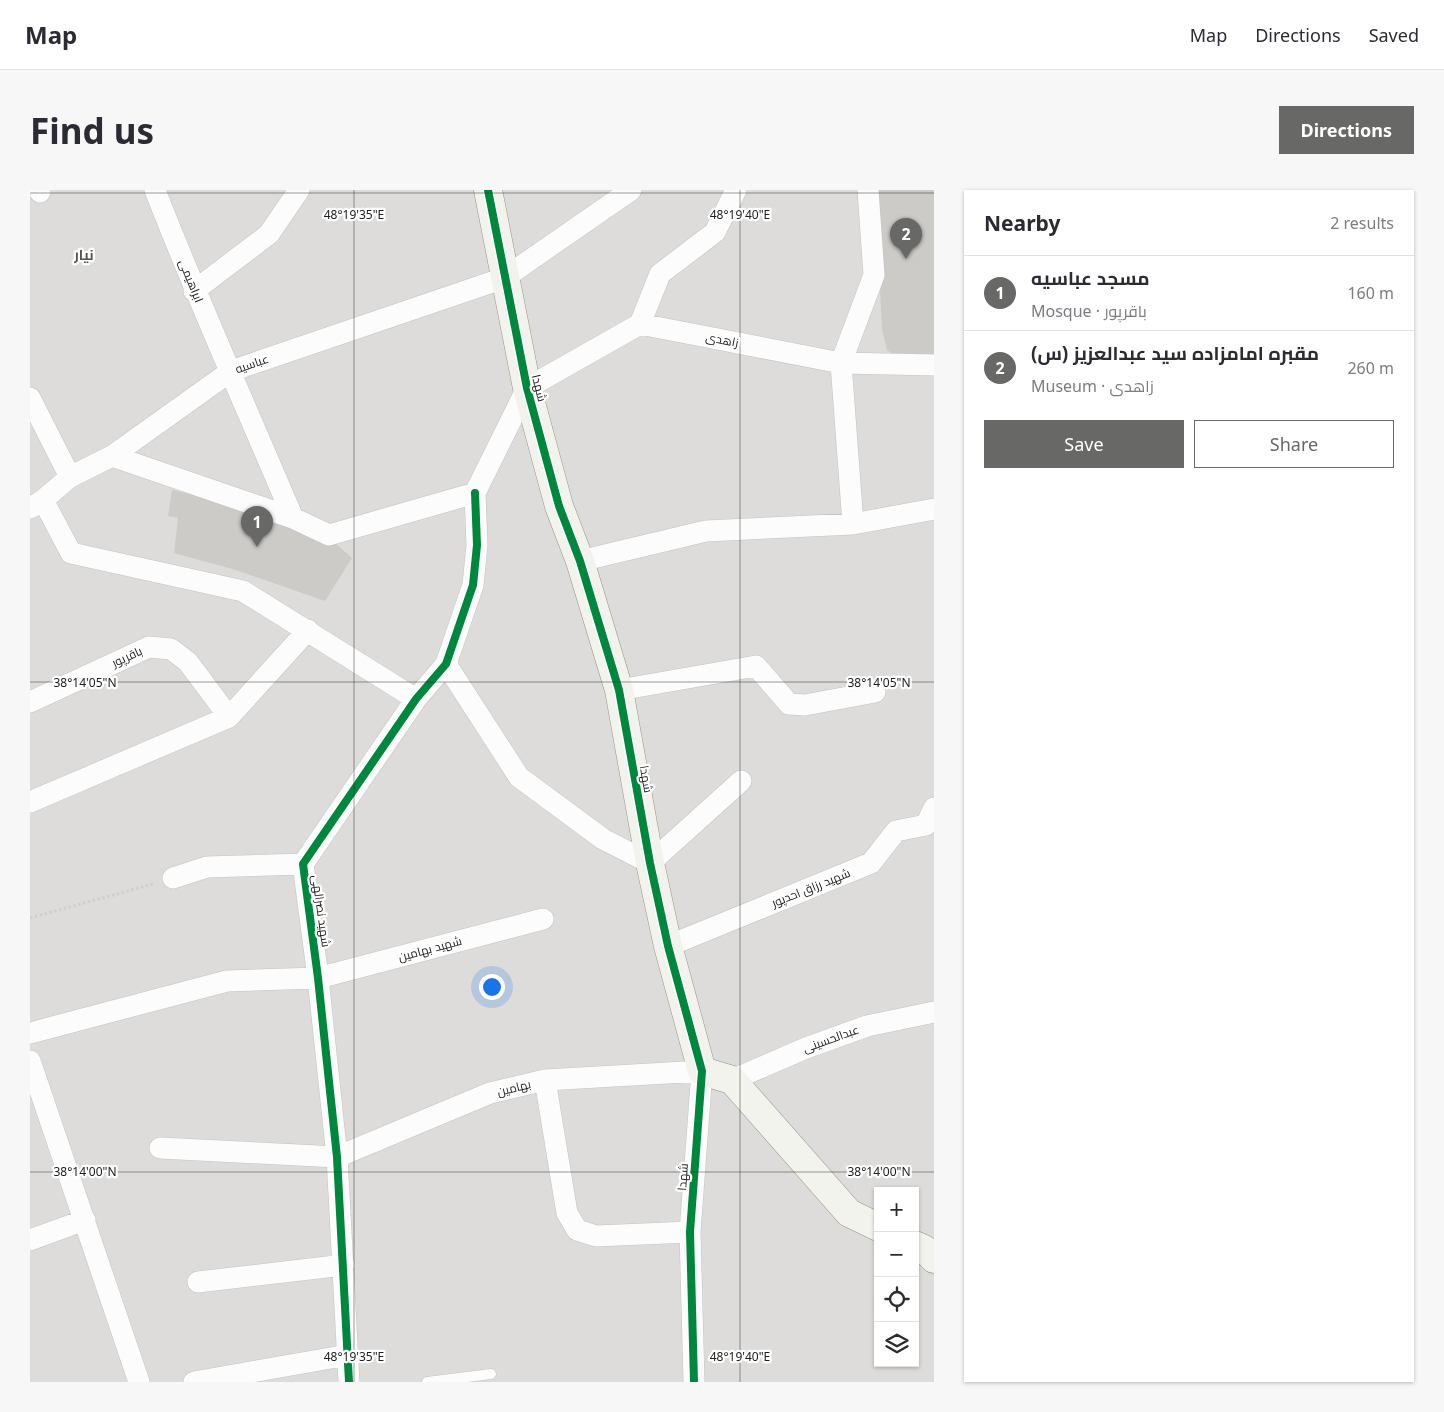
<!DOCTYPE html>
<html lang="en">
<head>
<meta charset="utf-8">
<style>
	:root { --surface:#fff; --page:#f7f7f7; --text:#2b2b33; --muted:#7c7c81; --line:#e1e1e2; --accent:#686866 }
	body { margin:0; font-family:"Noto Sans",Cairo,sans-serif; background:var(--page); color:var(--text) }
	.controls { position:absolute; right:15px; bottom:15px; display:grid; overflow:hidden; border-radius:0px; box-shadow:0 1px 4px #0004 }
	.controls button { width:45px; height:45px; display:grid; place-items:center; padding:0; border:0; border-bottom:1px solid var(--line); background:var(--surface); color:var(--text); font:25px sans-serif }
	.you { position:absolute; left:461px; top:796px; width:18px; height:18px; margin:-12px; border:4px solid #fff; border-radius:50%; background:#1a73e8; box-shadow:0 0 0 8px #1a73e833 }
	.badge { display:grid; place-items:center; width:32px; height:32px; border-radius:50%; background:var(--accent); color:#fff; font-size:16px; font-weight:700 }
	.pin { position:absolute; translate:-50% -41px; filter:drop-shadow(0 1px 2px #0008) }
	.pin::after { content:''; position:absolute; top:26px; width:18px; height:15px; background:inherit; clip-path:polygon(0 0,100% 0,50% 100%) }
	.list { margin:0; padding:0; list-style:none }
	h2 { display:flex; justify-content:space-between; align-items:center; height:65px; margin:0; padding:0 20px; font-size:21px }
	h2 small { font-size:16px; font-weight:400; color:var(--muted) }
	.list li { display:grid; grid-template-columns:32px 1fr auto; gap:15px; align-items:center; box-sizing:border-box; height:75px; padding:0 20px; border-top:1px solid var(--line) }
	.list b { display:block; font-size:19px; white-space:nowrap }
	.list p { margin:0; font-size:16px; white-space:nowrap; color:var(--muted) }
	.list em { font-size:16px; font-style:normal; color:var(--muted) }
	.actions { display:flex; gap:10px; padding:15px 20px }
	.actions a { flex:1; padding:11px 0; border:1px solid var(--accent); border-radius:0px; text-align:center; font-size:18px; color:var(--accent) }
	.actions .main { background:var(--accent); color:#fff }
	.icon { flex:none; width:28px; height:28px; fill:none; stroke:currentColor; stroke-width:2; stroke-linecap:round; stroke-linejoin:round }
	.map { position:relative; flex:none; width:904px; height:1192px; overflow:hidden; border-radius:0px }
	header { display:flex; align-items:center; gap:30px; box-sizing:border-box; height:70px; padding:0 25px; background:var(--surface); border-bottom:1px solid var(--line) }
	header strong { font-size:24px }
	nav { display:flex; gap:28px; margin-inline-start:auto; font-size:18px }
	.intro { display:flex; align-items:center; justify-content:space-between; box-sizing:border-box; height:120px; padding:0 30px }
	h1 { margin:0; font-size:35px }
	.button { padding:12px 22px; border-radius:0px; background:var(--accent); color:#fff; font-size:18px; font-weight:700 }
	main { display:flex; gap:30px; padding:0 30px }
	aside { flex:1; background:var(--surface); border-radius:0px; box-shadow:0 1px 4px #0004 }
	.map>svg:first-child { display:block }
	.residential { fill:#dddcda; fill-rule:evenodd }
	.building { fill:#cccbc8 }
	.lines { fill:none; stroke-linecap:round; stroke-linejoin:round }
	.lane-casing { stroke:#c3c3c1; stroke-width:11 }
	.street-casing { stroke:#c3c3c1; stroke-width:22 }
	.secondary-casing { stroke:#929683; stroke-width:29 }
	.path { stroke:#d6ccc9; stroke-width:3; stroke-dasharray:2.5 2.5; stroke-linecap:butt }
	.lane { stroke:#fcfcfc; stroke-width:10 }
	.street { stroke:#fcfcfc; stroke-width:21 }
	.secondary { stroke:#f2f3ec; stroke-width:28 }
	.cycleway-casing { stroke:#fff; stroke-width:11 }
	.cycleway { stroke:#00873e; stroke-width:8 }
	.ticks { fill:none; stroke:#202020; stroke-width:1; stroke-opacity:0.45 }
	.labels { text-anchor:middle; stroke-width:4.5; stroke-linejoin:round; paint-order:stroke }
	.street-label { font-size:12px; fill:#202020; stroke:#fff }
	.neighbourhood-label { font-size:14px; font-weight:bold; fill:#535353; stroke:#fff }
	.ticks-label { font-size:12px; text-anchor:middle; fill:#202020; stroke:#fff; stroke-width:4.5; stroke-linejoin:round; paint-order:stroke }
</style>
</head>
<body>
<header>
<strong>Map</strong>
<nav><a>Map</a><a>Directions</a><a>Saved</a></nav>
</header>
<div class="intro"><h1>Find us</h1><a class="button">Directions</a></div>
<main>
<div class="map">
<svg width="904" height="1192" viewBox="0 0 904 1192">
	<rect width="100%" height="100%" fill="#edede9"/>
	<path class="residential" d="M0 0H904V1192H0ZM848 1001H885V1173H848Z"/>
	<path class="building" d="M845 0H904V173L873 172 857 160 852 139Z
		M142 300 230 320 303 351 322 368 295 411 206 380 144 363 148 328 138 326Z"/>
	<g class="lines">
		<g class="lane-casing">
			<path id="lane" d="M397 1192 461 1184"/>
		</g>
		<g class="street-casing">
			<path id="street" d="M9 0 10 2
				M125 0C168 111 217 219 263 328
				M164 101 239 44 269 0
				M610 134 630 84 685 42 706 0
				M0 208 40 287
				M82 266 263 328 299 345 445 303 497 198 610 134 811 173 904 175
				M13 310 41 363 213 401 386 509
				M0 318 13 310 40 287 82 266 201 181 474 88 601 0
				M823 334 811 173 844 85 838 0
				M550 371 676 341 823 334 904 319
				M416 474 489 587 573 649 620 673 711 591
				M589 500 726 476 759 514 775 515 845 502
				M0 512 119 457 141 459 158 472 199 527
				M0 612 199 527 278 440
				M143 688 177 677 273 674
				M638 756 841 673 866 641 896 635 904 618
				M0 843 197 791 288 788 513 729
				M0 871 109 1192
				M515 890 537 1023 547 1040 566 1046 660 1042
				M702 890 776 858 837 836 904 822
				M130 958 307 967 460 903 515 890 672 881 660 1042 664 1192
				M0 1050 55 1030
				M168 1092 314 1075
				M164 1192 318 1165
				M319 1192 307 967 288 788 273 674 386 509 416 474 443 395 447 355 445 303"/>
		</g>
		<g class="secondary-casing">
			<path id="secondary" d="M458 0 497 198 529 316 550 371 589 500 620 673 638 756 672 881 702 890 819 1023 848 1037
				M885 1055 894 1059 904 1069"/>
		</g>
		<path class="path" d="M0 728 123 694"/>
		<use href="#lane" class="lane"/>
		<use href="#street" class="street"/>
		<use href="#secondary" class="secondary"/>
		<g class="cycleway-casing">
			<path id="cycleway" d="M458 0 497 198 529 316 550 371 589 500 620 673 638 756 672 881 660 1042 664 1192
				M319 1192 307 967 288 788 273 674 386 509 416 474 443 395 447 355 445 303"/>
		</g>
		<use href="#cycleway" class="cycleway"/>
	</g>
	<path class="ticks" d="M324 0V1192M710 0V1192M0 3H904M0 492H904M0 982H904"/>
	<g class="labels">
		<g class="street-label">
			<text transform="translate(161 91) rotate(68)" y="4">ابراهیمی</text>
			<text transform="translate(692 150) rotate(11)" y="4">زاهدی</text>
			<text transform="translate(222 174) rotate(-19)" y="4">عباسیه</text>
			<text transform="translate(509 198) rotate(76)" y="4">شهدا</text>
			<text transform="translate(97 467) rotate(-25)" y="4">باقرپور</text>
			<text transform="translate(616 589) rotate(80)" y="4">شهدا</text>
			<text transform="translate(781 698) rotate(-22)" y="4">شهید رزاق احدپور</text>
			<text transform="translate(291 721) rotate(82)" y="4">شهید نصرالهی</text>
			<text transform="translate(400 759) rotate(-15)" y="4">شهید بهامین</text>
			<text transform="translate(801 849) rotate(-20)" y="4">عبدالحسینی</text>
			<text transform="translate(484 898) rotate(-14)" y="4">بهامین</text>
			<text transform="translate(653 987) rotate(-86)" y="4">شهدا</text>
		</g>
		<g class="neighbourhood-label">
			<text x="54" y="70">نیار</text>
		</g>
	</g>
	<g class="ticks-label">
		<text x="324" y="29">48°19'35"E</text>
		<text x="710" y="29">48°19'40"E</text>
		<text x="55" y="497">38°14'05"N</text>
		<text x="849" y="497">38°14'05"N</text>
		<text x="55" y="986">38°14'00"N</text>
		<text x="849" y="986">38°14'00"N</text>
		<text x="324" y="1171">48°19'35"E</text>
		<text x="710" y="1171">48°19'40"E</text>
	</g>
</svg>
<div class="controls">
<button>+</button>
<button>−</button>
<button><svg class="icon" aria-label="locate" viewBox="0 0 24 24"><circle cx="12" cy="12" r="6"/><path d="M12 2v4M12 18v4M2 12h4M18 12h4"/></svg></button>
<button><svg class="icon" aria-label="layers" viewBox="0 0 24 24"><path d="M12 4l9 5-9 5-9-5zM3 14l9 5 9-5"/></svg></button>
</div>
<div class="you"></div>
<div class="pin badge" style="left:227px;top:357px">1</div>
<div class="pin badge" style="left:876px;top:69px">2</div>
</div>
<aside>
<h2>Nearby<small>2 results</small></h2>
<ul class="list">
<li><span class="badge">1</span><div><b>مسجد عباسیه</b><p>Mosque · باقرپور</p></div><em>160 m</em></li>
<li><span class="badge">2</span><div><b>مقبره امامزاده سید عبدالعزیز (س)</b><p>Museum · زاهدی</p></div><em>260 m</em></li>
</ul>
<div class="actions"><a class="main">Save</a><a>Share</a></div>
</aside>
</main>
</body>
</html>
